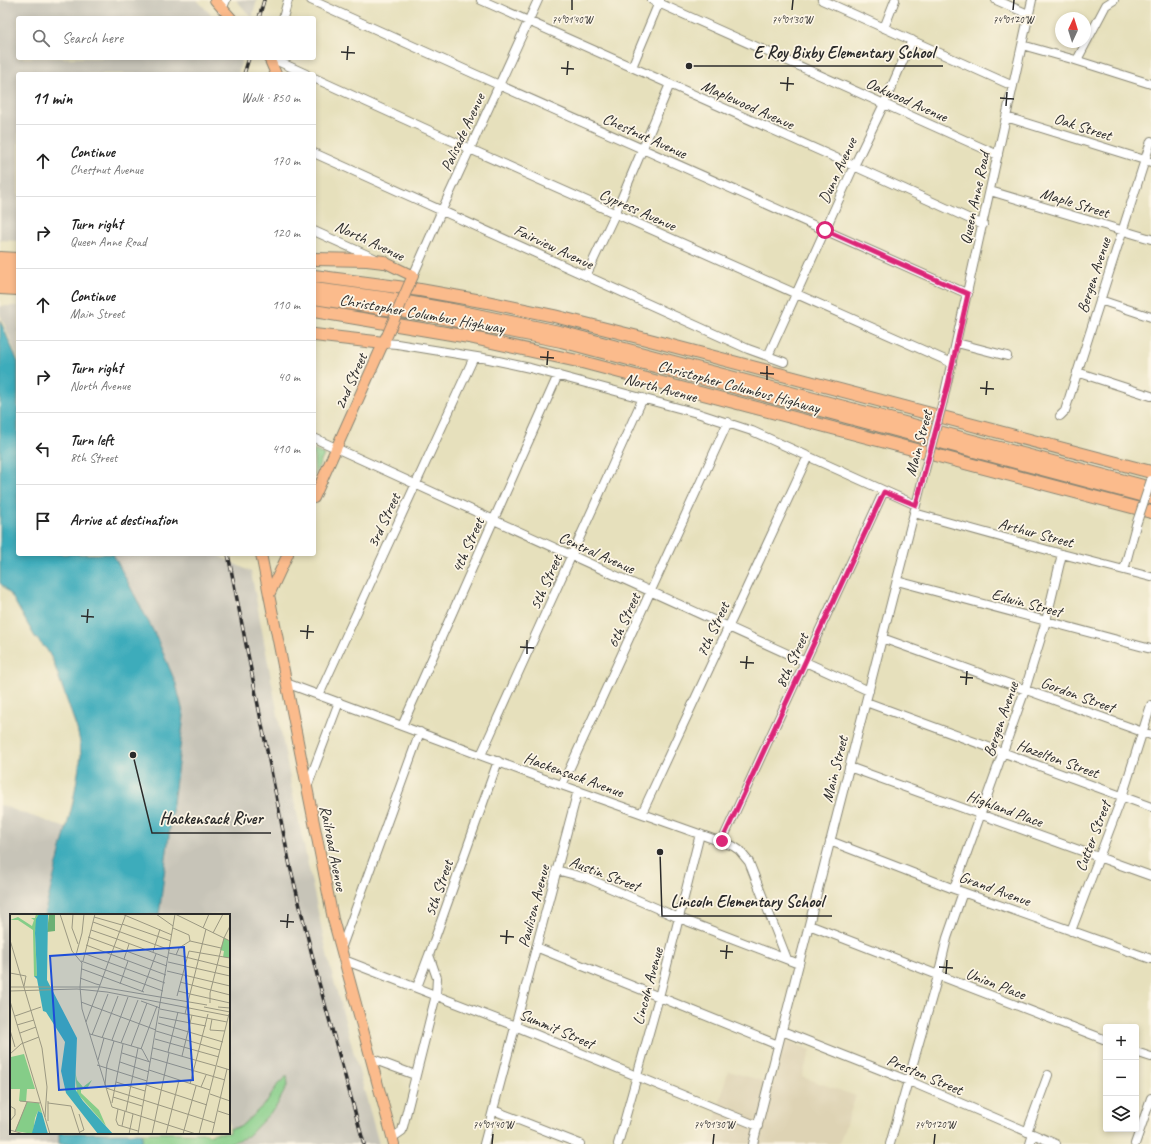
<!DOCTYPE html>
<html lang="en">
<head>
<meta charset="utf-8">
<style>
	:root { --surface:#fff; --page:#f6f6f6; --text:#222; --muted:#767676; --line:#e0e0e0 }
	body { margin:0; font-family:Caveat,sans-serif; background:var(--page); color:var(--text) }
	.controls { position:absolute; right:12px; bottom:12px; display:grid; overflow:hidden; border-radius:4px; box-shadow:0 2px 6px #0003 }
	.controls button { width:36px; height:36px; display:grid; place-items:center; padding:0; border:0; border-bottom:1px solid var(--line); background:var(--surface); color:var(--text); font:20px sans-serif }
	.compass { position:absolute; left:1055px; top:12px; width:36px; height:36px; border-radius:50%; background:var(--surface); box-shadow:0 2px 6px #0003; rotate:4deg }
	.stop { position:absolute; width:12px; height:12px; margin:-9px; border:3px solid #db2777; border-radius:50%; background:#fff }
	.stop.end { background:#db2777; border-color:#fff; box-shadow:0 1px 4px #0008 }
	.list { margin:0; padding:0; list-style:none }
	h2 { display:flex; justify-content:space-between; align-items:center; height:52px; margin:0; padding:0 16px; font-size:17px }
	h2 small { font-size:13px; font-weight:400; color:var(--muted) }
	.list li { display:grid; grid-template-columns:26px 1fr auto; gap:12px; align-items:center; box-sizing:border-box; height:72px; padding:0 16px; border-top:1px solid var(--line) }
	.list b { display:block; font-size:15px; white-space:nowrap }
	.list p { margin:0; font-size:13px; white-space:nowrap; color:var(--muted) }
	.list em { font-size:13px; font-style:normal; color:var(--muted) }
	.icon { flex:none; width:22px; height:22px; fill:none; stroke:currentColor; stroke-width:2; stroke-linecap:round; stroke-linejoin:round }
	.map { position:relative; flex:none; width:1151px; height:1144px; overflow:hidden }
	.search { position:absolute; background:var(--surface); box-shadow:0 2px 6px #0003; left:16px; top:16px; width:300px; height:44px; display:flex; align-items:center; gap:10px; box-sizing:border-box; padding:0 14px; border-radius:4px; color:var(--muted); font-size:15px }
	.panel { position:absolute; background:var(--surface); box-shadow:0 2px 6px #0003; left:16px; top:72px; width:300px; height:484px; border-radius:4px }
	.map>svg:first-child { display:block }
	.built { fill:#ded3b4 }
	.industrial { fill:#c7c4b8 }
	.green { fill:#85cd88; stroke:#587c5a }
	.water { fill:#3dacbb; stroke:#346c73 }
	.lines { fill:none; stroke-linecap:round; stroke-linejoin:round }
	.minor-casing { stroke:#888674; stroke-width:10 }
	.major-casing { stroke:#888674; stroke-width:12 }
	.highway-casing { stroke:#888674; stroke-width:14 }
	.minor { stroke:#fff; stroke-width:8 }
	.major { stroke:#fbbb8c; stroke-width:10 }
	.highway { stroke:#fbbb8c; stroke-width:12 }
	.rail-casing { stroke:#2b2b2b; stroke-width:3.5 }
	.rail { stroke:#fcf5e5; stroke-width:2; stroke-dasharray:6; stroke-linecap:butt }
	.minor-bridge-casing { stroke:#888674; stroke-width:10; stroke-linecap:butt }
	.major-bridge-casing { stroke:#888674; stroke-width:12; stroke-linecap:butt }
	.minor-bridge { stroke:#fff; stroke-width:8 }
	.major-bridge { stroke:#fbbb8c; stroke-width:10 }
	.route { stroke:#db2777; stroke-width:5 }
	.ticks { fill:none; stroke:#2b2b2b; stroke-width:1.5 }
	.labels { text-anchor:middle; stroke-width:3.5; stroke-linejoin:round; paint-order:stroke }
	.street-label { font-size:16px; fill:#2b2b2b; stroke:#fcf5e5 }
	.inset-road { fill:none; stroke:#9b9882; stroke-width:1 }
	.view { fill:#1d4ed8; fill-opacity:0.15; stroke:#1d4ed8; stroke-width:2 }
	.inset-edge { fill:none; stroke:#2b2b2b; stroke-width:2 }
	.ticks-label { font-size:10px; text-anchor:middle; fill:#2b2b2b; stroke:#fcf5e5; stroke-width:3.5; stroke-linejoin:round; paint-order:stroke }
	.leader { fill:none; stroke:#2b2b2b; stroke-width:1.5 }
	.callout-dot { fill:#2b2b2b; stroke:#fcf5e5; stroke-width:1.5 }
	.callout-label { font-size:17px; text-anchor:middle; font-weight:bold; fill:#2b2b2b; stroke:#fcf5e5; stroke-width:3.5; stroke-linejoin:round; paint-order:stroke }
</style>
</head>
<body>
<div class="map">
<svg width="1151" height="1144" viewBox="0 0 1151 1144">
	<rect width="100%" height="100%" fill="#fcf5e5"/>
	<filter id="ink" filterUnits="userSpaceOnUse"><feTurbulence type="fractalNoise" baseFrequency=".025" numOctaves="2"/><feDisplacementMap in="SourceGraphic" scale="8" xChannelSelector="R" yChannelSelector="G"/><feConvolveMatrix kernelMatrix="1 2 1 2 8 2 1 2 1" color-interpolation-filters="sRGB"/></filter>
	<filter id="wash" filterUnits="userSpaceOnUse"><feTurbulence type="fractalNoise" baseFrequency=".012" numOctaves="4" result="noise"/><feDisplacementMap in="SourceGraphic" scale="16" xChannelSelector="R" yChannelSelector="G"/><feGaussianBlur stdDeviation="0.9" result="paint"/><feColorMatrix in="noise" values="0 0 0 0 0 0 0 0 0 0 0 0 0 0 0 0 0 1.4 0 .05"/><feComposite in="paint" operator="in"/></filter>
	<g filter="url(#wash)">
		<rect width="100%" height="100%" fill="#e6e0bc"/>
		<path class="built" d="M785 1040 811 1050 802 1077 856 1096 839 1144H709L728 1071 774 1084Z"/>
		<path class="industrial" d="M0 0H197L214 18H18V58H242L238 74H18V241L0 240Z
			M236 0H257L252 18Z
			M0 306H18V359L0 314Z
			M113 554H219V556L251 572 292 790 329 963 379 1144H226L247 1137 276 1107 288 1084 287 1077 278 1084 267 1102 240 1127 229 1129V915H159L184 716 176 684 156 636Z
			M0 805 66 828 47 915H11V1133H58L59 1144H0Z"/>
		<path class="green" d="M314 450 324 455 314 476Z
			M287 1076 288 1084 276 1107 247 1137 226 1144H142V1133H207L208 1135 215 1133H229V1129L240 1127 267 1102 278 1084Z"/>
		<path class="water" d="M0 320 18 362V554H113L156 636 176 684 184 716 159 915H44L73 802 81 756 80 742 77 729 53 661 47 650 35 637 11 595 0 583Z
			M59 1133H142V1144H59Z"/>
	</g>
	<g filter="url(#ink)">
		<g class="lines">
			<g class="minor-casing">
				<path id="minor" d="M311 0 499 85 968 294
					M481 0 854 166 983 225
					M652 0 998 155
					M822 0 1013 86
					M996 0 1028 14
					M222 10 226 0
					M283 18 288 0
					M884 28 895 0
					M1022 45 1072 59 1151 84
					M271 58 306 74
					M1077 60 1106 5 1114 0
					M632 67 660 0
					M314 78 470 149 952 363
					M1006 117 1151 162
					M314 153 748 349 784 362
					M990 191 1151 239
					M314 231 374 258
					M413 276 442 210 538 0
					M586 276 615 214 670 84
					M1100 300 1151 317
					M384 343 397 344 489 359 530 368 697 413 752 431 916 505
					M957 343 1007 356
					M768 356 854 166 884 104 912 40
					M1077 372 1151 396
					M943 401 1032 0
					M1060 416 1065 411 1151 141
					M314 438 869 691
					M914 513 1062 554 1151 577
					M1124 570 1136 525
					M897 581 1151 649
					M882 638 1151 735
					M286 683 536 776 733 846 739 850 749 862 787 959
					M319 695 474 357
					M866 702 1151 807
					M402 726 558 375
					M481 755 643 398
					M849 767 1151 876
					M562 785 728 422
					M307 787 339 702
					M642 813 808 456
					M722 841 884 491
					M830 841 954 889 1151 959
					M556 870 587 878 679 918 799 964
					M954 889 1025 690 1046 621 1062 554
					M809 925 1106 1040
					M1071 931 1122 797 1151 705
					M536 947 778 1045
					M341 949 420 732
					M344 960 515 1026 758 1126
					M417 987 429 955
					M782 1031 909 1081 1056 1144
					M1136 1052 1151 1057
					M370 1058 415 1075
					M493 1110 580 1144
					M1027 1132 1048 1075
					M392 1138 402 1131 436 995 437 978 429 955 498 761
					M484 1144 578 790
					M618 1144 659 997 700 834
					M753 1144 925 470
					M890 1144 938 976 947 938 963 892
					M1030 1144 1033 1134
					M1135 1144 1151 1098"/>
			</g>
			<g class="major-casing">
				<path id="major" d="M215 0 231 18
					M269 58 276 74
					M384 262 413 276 411 280
					M314 498 386 337
					M261 554 333 919 394 1144
					M269 595 288 554"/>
			</g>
			<g class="highway-casing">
				<path id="highway" d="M0 258 18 259
					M314 259 367 260 384 262
					M0 269H18
					M314 276 420 290 487 302 554 316 642 338 1151 472
					M0 278H18
					M0 288 18 289
					M314 289 384 298 452 310 564 333 1151 488
					M314 298 433 316 561 341 1151 498
					M314 311 469 337 582 362 1151 512
					M314 335 384 343"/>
			</g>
			<use href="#minor" class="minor"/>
			<use href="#major" class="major"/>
			<use href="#highway" class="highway"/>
			<g class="rail-casing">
				<path id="rail" d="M259 18 264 0
					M244 74 249 58
					M228 554 290 866 319 983 364 1144"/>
			</g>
			<use href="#rail" class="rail"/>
			<g class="minor-bridge-casing">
				<path id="minor-bridge" d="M925 470 943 401
					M1136 525 1151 480"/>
			</g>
			<g class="major-bridge-casing">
				<path id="major-bridge" d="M387 336 411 280"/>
			</g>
			<use href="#minor-bridge" class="minor-bridge"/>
			<use href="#major-bridge" class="major-bridge"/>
		</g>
	</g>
	<g class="lines" filter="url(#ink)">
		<path class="route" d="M722 841 884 492 916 505 948 384 968 294 825 230"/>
	</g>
	<path class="ticks" d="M572 10V0M792 10 793 0M1013 10 1014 0M341 52 355 53M347 60 348 46M561 68 574 69M567 75 568 61M780 83 794 84M787 91 788 77M1000 98 1014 99M1006 106 1007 92M540 357 554 358M547 365 548 351M760 373 774 374M767 380V366M980 388 994 389M986 395 987 381M81 616 94 617M87 623 88 609M300 631 314 632M307 639 308 625M520 647 534 648M527 654V640M740 662 754 663M746 669 747 656M960 677 973 678M966 685 967 671M280 921 294 922M287 928 288 914M500 936 514 937M506 944 507 930M720 951 733 952M726 959 727 945M939 967 953 968M946 974 947 960M492 1144 493 1134M713 1144 714 1134M934 1144 935 1134"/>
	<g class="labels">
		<g class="street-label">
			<text transform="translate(907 99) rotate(24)" y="6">Oakwood Avenue</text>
			<text transform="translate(748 104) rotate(24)" y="6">Maplewood Avenue</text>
			<text transform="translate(1083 126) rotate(18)" y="6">Oak Street</text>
			<text transform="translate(462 132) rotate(-65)" y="6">Palisade Avenue</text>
			<text transform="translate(645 135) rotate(24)" y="6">Chestnut Avenue</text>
			<text transform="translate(837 170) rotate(-65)" y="6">Dunn Avenue</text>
			<text transform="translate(974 198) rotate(-78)" y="6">Queen Anne Road</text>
			<text transform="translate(1075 202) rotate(17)" y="6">Maple Street</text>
			<text transform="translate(638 209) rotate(24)" y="6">Cypress Avenue</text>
			<text transform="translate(370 240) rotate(25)" y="6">North Avenue</text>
			<text transform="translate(554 246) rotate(25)" y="6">Fairview Avenue</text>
			<text transform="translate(1093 275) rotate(-72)" y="6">Bergen Avenue</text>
			<text transform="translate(422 313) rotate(10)" y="6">Christopher Columbus Highway</text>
			<text transform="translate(350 381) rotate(-66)" y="6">2nd Street</text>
			<text transform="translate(739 386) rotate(15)" y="6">Christopher Columbus Highway</text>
			<text transform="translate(661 387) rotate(15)" y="6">North Avenue</text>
			<text transform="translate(918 443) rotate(-75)" y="6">Main Street</text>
			<text transform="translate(383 520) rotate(-65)" y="6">3rd Street</text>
			<text transform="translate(1036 532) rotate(15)" y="6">Arthur Street</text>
			<text transform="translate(467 545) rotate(-66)" y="6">4th Street</text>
			<text transform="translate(597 552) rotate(24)" y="6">Central Avenue</text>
			<text transform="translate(545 582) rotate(-66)" y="6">5th Street</text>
			<text transform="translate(1027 602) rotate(15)" y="6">Edwin Street</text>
			<text transform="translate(623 620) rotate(-65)" y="6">6th Street</text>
			<text transform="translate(712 629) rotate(-65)" y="6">7th Street</text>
			<text transform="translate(791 660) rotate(-65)" y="6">8th Street</text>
			<text transform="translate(1078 694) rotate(20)" y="6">Gordon Street</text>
			<text transform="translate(1000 719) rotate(-71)" y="6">Bergen Avenue</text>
			<text transform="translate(1058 758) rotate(20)" y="6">Hazelton Street</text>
			<text transform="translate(834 769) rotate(-76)" y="6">Main Street</text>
			<text transform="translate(574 774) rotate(20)" y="6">Hackensack Avenue</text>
			<text transform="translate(1005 808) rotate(20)" y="6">Highland Place</text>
			<text transform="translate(1092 836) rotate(-69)" y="6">Cutter Street</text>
			<text transform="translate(334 848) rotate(79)" y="6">Railroad Avenue</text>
			<text transform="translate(605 873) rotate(21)" y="6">Austin Street</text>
			<text transform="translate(438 888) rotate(-71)" y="6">5th Street</text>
			<text transform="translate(995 888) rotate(20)" y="6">Grand Avenue</text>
			<text transform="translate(533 906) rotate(-75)" y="6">Paulison Avenue</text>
			<text transform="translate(996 983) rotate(21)" y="6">Union Place</text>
			<text transform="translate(647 986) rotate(-75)" y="6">Lincoln Avenue</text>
			<text transform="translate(557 1028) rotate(23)" y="6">Summit Street</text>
			<text transform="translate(925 1074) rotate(23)" y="6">Preston Street</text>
		</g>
	</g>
	<g transform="translate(10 914)">
		<rect width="220" height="220" fill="#e6e0bc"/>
		<path d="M26 0H29L25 19 27 63 24 62 23 16 8 6H0L8 3 22 12 24 6 21 4H25ZM214 24 220 27V44L213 43 214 37 210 36ZM14 140 25 175H17L16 188 9 187 10 175H0L1 143ZM65 157 67 166 73 173 82 166 78 173 71 176V179L89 196 96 212 67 179ZM17 188 29 189 32 199 28 197 25 204 23 220 5 217Z" fill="#85cd88"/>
		<path d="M39 0H45V17L37 18Z" fill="#6cb074"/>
		<path d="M29 0H38L37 66 67 124 65 175 73 187 103 220H88L56 179 51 157 55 128 36 98 33 97 27 65 24 62H27L25 19 26 5ZM28 197 32 199 38 220 22 219Z" fill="#3dacbb"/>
		<path class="inset-road" d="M50 0 62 37 72 49 70 73 72 95 102 193 186 220M63 0 62 14 68 30M112 0 162 21M146 0 163 12M165 0 220 27M84 3 112 11M83 8 160 36M112 10 161 27M163 14 179 21 180 27M193 14 199 0M81 16 107 25M203 19 213 0M78 23 157 52M214 24 220 12M107 25 158 44M0 26 32 134 37 173 35 203M76 31 156 61M143 38 150 15M73 39 155 69M159 39 220 54M66 41 72 19 74 0M166 41 169 34 180 27 211 34M114 45 119 30M71 47 153 77M73 47 85 0M158 48 220 62M72 55 134 78M157 57 220 72M0 59 16 62 14 72M70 64 86 70M170 68 220 81M110 70 118 47M90 71 116 0M0 73H91L197 91M0 77 67 75 97 78 220 102M168 77 180 80M132 78 146 40M180 80 220 89M167 82 179 37 220 44M0 87 40 220M131 87 150 94M71 88 146 116M200 89V79L214 24M194 93 220 98M208 93 220 94M150 95 217 108M175 100 196 15M5 102 31 93M149 103 196 112M202 105 200 116 215 117M76 108 90 71 86 70M148 109 213 128M7 111 24 106M0 116 5 133M146 117 210 136M10 119 26 113M80 120 132 135 139 148M82 121 98 80M92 124 108 82M145 125 209 143M102 126 118 83M111 129 128 86M121 132 137 89M143 134 206 152M131 135 147 92M158 138 168 98M112 139 140 148M0 140 11 130 29 123M172 142 182 101M141 144 215 166M88 146 94 124M110 148 139 158M87 151 137 167M207 152 220 156M139 156 200 176M106 168 135 177M180 170 198 100M95 171 97 150 104 127M136 171 197 191M191 173 196 161M96 174 205 209M200 180 220 187M103 183 132 192M10 187 30 189M38 189 61 192 70 220M102 189 113 130M0 192 5 195V201L0 207M108 195 106 206 108 211 128 217M116 197 128 134M208 197 220 201M69 200 74 216 70 218M38 207V187M112 212 115 197M0 216 14 220M5 218 17 188M119 220 123 200M128 220 165 0M142 220 159 139M156 220 169 166M173 220 186 172M189 220 219 100M202 220 217 155"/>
		<path class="view" d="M174 33 183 166 49 176 40 42Z"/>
		<rect width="220" height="220" class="inset-edge"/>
	</g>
	<g class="ticks-label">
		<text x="572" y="23">74°01'40"W</text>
		<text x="792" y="23">74°01'30"W</text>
		<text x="1013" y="23">74°01'20"W</text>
		<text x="493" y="1128">74°01'40"W</text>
		<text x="714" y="1128">74°01'30"W</text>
		<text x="935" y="1128">74°01'20"W</text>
	</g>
	<path class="leader" d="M689 66L745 66H943M133 755L152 833H271M660 852L662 916H832"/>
	<g class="callout-dot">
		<circle cx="689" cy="66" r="4"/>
		<circle cx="133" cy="755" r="4"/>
		<circle cx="660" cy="852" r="4"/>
	</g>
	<g class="callout-label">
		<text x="844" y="58">E Roy Bixby Elementary School</text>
		<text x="211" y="824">Hackensack River</text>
		<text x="747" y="907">Lincoln Elementary School</text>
	</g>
</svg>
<div class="controls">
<button>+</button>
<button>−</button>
<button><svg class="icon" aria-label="layers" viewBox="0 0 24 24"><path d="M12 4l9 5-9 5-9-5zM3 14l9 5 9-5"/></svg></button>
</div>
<svg class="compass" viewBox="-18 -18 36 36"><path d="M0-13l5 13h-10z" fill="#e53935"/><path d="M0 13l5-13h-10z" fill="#767676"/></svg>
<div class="stop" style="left:825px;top:230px"></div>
<div class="stop end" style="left:722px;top:841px"></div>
<div class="search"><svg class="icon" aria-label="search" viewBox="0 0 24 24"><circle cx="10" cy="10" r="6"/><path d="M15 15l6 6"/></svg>Search here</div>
<section class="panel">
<h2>11 min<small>Walk · 850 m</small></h2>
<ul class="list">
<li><svg class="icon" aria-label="ahead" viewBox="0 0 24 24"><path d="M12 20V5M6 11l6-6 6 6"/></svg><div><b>Continue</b><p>Chestnut Avenue</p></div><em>170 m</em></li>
<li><svg class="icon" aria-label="right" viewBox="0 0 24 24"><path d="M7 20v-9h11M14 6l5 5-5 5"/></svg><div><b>Turn right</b><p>Queen Anne Road</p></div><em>120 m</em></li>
<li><svg class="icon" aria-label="ahead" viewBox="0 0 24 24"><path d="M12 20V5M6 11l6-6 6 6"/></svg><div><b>Continue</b><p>Main Street</p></div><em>110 m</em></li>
<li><svg class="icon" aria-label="right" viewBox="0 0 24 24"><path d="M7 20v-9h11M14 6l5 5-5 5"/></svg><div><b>Turn right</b><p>North Avenue</p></div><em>40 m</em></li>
<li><svg class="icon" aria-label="left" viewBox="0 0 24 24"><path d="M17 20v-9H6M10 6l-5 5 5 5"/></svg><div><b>Turn left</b><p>8th Street</p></div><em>410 m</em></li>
<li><svg class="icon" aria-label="arrive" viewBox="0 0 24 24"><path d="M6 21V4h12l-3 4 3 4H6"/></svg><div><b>Arrive at destination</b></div></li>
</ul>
</section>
</div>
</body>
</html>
